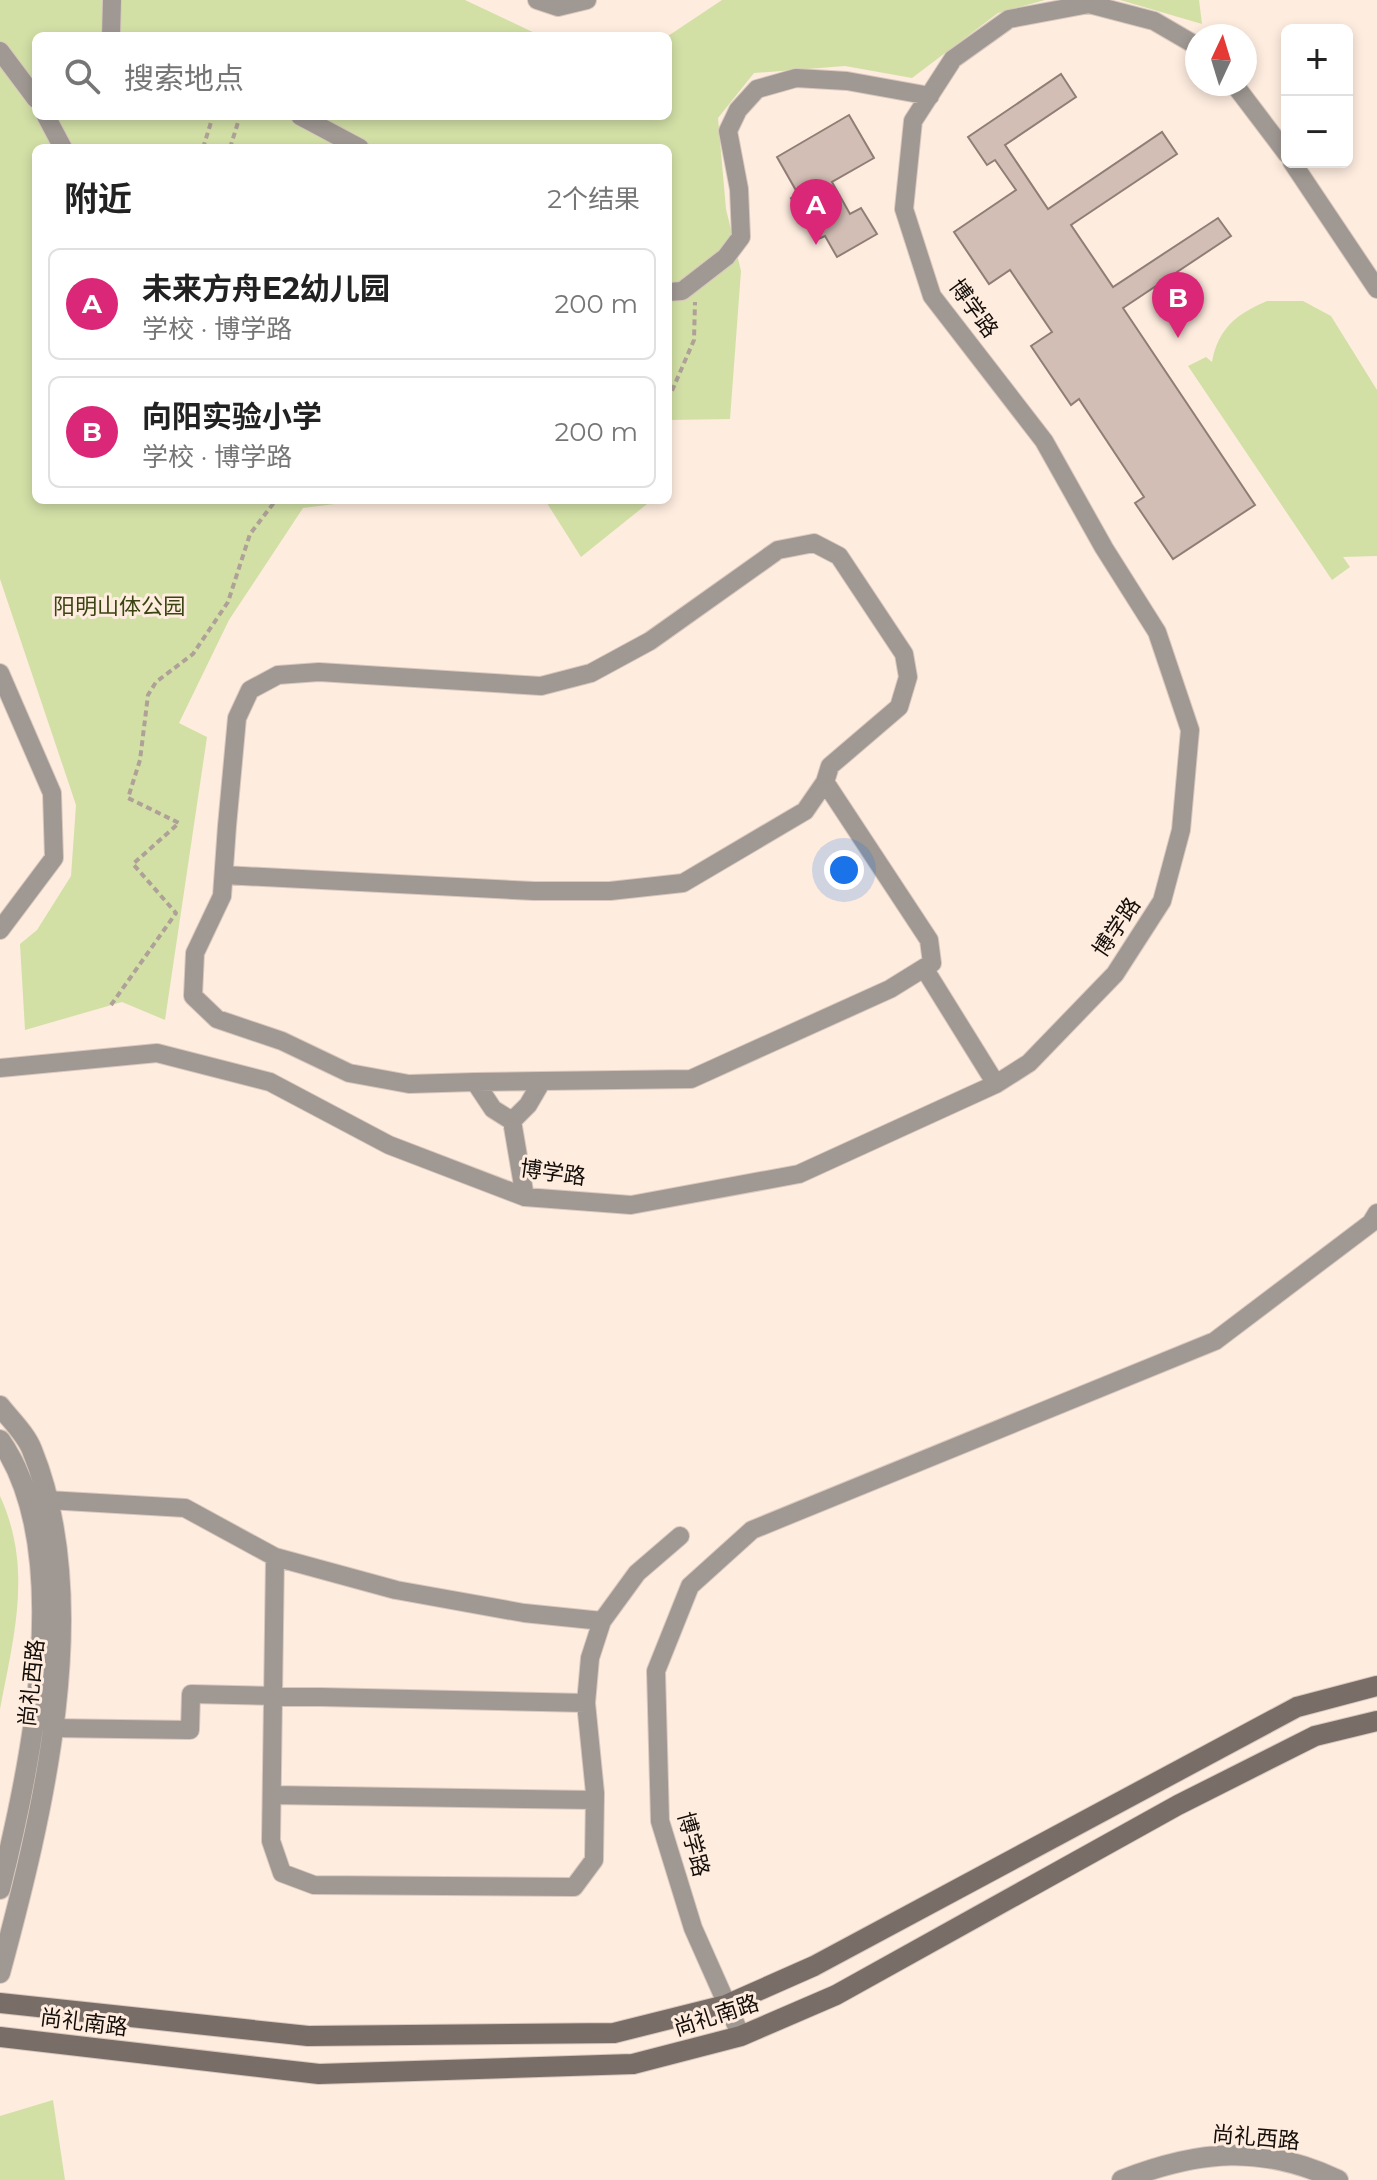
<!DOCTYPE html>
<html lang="zh">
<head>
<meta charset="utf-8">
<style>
	:root { --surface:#fff; --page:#f6f6f6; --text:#222; --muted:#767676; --line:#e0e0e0; --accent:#db2777 }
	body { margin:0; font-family:Montserrat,"Noto Sans SC",sans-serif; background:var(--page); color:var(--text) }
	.controls { position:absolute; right:24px; top:24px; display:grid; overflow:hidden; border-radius:12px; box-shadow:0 4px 12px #0003 }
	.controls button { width:72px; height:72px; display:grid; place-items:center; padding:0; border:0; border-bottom:2px solid var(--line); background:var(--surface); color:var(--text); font:40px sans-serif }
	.compass { position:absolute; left:1185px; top:24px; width:72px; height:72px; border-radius:50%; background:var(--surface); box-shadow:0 4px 12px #0003; rotate:4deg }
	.you { position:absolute; left:844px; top:870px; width:28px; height:28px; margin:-20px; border:6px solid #fff; border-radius:50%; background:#1a73e8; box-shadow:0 0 0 12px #1a73e833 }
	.badge { display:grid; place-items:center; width:52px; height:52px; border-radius:50%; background:var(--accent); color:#fff; font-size:26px; font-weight:700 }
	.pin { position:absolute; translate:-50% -66px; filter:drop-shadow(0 2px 4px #0008) }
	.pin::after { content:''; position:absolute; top:42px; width:28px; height:24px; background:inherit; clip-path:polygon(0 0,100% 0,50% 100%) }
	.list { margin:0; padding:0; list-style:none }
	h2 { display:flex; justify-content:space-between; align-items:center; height:104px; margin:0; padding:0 32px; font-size:34px }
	h2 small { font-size:26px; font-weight:400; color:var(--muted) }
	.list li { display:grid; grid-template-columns:52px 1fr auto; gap:24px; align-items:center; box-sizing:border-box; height:112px; margin:0 16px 16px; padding:0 16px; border:2px solid var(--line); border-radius:12px }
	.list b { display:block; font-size:30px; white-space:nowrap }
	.list p { margin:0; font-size:26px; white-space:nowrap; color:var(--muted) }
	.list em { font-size:26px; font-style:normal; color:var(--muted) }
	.icon { flex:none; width:44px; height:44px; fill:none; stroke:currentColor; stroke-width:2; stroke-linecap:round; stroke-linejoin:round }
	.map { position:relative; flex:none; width:1377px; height:2180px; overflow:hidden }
	.search { position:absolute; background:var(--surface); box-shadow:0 4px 12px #0003; left:32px; top:32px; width:640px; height:88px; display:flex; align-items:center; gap:20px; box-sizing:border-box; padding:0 28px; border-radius:12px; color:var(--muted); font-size:30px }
	.panel { position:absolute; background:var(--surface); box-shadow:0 4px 12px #0003; left:32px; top:144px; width:640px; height:360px; border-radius:12px }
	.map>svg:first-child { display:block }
	.green { fill:#d2e0a6 }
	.building { fill:#d2beb5; stroke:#907e76; stroke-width:2 }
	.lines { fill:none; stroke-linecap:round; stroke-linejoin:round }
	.minor-casing { stroke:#d9c8bd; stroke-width:20 }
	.tertiary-casing { stroke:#d9c8bd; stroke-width:22 }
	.secondary-casing { stroke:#d9c8bd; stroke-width:22 }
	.path { stroke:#afa197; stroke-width:4; stroke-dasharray:6 4; stroke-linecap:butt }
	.minor { stroke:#9f9893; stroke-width:18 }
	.tertiary { stroke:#9f9893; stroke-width:20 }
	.secondary { stroke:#796e67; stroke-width:20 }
	.labels { text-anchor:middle; stroke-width:6; stroke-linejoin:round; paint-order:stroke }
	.street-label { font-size:22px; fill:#140e0a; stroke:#feecdf }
	.park-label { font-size:22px; fill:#3a4312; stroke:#feecdf }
</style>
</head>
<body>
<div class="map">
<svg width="1377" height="2180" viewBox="0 0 1377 2180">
	<rect width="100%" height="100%" fill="#feecdf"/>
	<path class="green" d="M0 0H465L541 36H36V116H668V36L722 0H1045L998 13 912 78 845 66 754 73 718 118 726 209 741 271 730 419 668 420V148H36V500H366L303 508 229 620 179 723 207 737 165 1020 122 1002 25 1030 20 944 37 930 71 876 76 805 0 579Z
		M1120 0H1199L1202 24Z
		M1267 301H1303L1331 316 1377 390V556L1343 557 1350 567 1332 580 1188 366 1206 357 1212 362C1218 329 1236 314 1267 301Z
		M545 500H652L581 557Z
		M0 1496C33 1568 14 1635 0 1709Z
		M53 2100 65 2180H0V2116Z"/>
	<path class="building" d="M1061 74 1076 97 1005 145 1048 209 1162 132 1177 154 1071 225 1113 287 1218 218 1231 236 1123 308 1255 505 1173 559 1135 503 1144 497 1079 399 1071 405 1031 346 1052 332 1010 270 989 284 954 232 1016 190 995 160 987 165 968 137Z
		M849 115 874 158 832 182 850 214 861 208 877 234 837 257 825 236 816 240 791 198 798 194 777 157Z"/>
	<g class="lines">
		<g class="minor-casing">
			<path id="minor" d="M537 0 558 7 587 0
				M111 36 112 0
				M0 51 36 99
				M1234 84 1287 154
				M46 116 63 148
				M300 116 360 148
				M1292 162 1377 289
				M668 292 682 291 726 257 741 237 739 189 728 131 738 110 757 89 796 78 847 81 930 96
				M0 673 52 793 54 858 0 930
				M224 875 534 891H610L683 883 805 811 825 782 830 766 899 707 908 677 904 654 839 556 814 543 778 550 650 641 591 673 541 686 319 672 278 675 250 690 237 718 227 826 222 896 195 953 193 996 217 1019 282 1041 349 1073 409 1084 475 1082 493 1109 512 1121
				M924 968 996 1084
				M0 1068 157 1053 270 1082 389 1145 525 1197 631 1205 799 1174 996 1084 1029 1063 1115 974 1162 901 1181 830 1190 730 1157 632 1104 548 1044 441 932 296 904 209 913 121 953 59 1009 19 1089 4 1154 21 1197 46
				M475 1082 542 1081
				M525 1197 512 1121 528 1105 542 1081 691 1079 890 989 932 963 929 940 825 782
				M48 1500 185 1508 275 1557 396 1590 524 1613 602 1621
				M275 1557 271 1841 282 1873 314 1885 574 1887 594 1860 595 1793 586 1703 590 1658 602 1621 637 1573 680 1536
				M51 1728 190 1730 191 1694 586 1703
				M272 1795 595 1800
				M741 2036 693 1928 660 1821 656 1671 690 1586 752 1530 1215 1341 1371 1223 1377 1213"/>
		</g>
		<g class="tertiary-casing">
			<path id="tertiary" d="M0 1406C10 1419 26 1434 32 1450 95 1605 42 1817 0 1973
				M0 1440C77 1550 31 1766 0 1889
				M1122 2180C1199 2150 1261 2144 1338 2180"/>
		</g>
		<g class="secondary-casing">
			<path id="secondary" d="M0 2003 308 2036 614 2033 726 2005 814 1966 1297 1707 1377 1686
				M0 2037 319 2074 633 2064 741 2036 836 1995 1178 1805 1315 1736 1377 1721"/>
		</g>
		<path class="path" d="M203 148 213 116
			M230 148 240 116
			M668 400 694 340 695 302
			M111 1005 176 913 133 864 179 823 128 798 140 760 148 695 156 682 193 654 228 602 250 534 276 500"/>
		<use href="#minor" class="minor"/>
		<use href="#tertiary" class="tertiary"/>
		<use href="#secondary" class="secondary"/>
	</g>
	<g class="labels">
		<g class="street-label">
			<text transform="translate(974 308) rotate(54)" y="8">博学路</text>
			<text transform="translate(1116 927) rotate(-56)" y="8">博学路</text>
			<text transform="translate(553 1172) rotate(8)" y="8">博学路</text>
			<text transform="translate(31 1683) rotate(-84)" y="8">尚礼西路</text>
			<text transform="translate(694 1844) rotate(75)" y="8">博学路</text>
			<text transform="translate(716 2015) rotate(-18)" y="8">尚礼南路</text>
			<text transform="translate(84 2022) rotate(7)" y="8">尚礼南路</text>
			<text transform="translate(1256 2137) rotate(5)" y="8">尚礼西路</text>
		</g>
		<g class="park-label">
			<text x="119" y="614">阳明山体公园</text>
		</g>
	</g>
</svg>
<div class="controls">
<button>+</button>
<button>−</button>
</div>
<svg class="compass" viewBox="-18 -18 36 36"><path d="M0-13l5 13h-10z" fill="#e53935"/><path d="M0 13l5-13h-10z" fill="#767676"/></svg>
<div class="you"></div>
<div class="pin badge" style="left:816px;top:245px">A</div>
<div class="pin badge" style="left:1178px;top:338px">B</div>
<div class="search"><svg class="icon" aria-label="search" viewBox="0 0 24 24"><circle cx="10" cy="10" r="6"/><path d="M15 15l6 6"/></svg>搜索地点</div>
<section class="panel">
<h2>附近<small>2个结果</small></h2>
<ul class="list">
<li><span class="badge">A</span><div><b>未来方舟E2幼儿园</b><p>学校 · 博学路</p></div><em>200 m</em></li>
<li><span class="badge">B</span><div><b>向阳实验小学</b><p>学校 · 博学路</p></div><em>200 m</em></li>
</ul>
</section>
</div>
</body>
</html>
